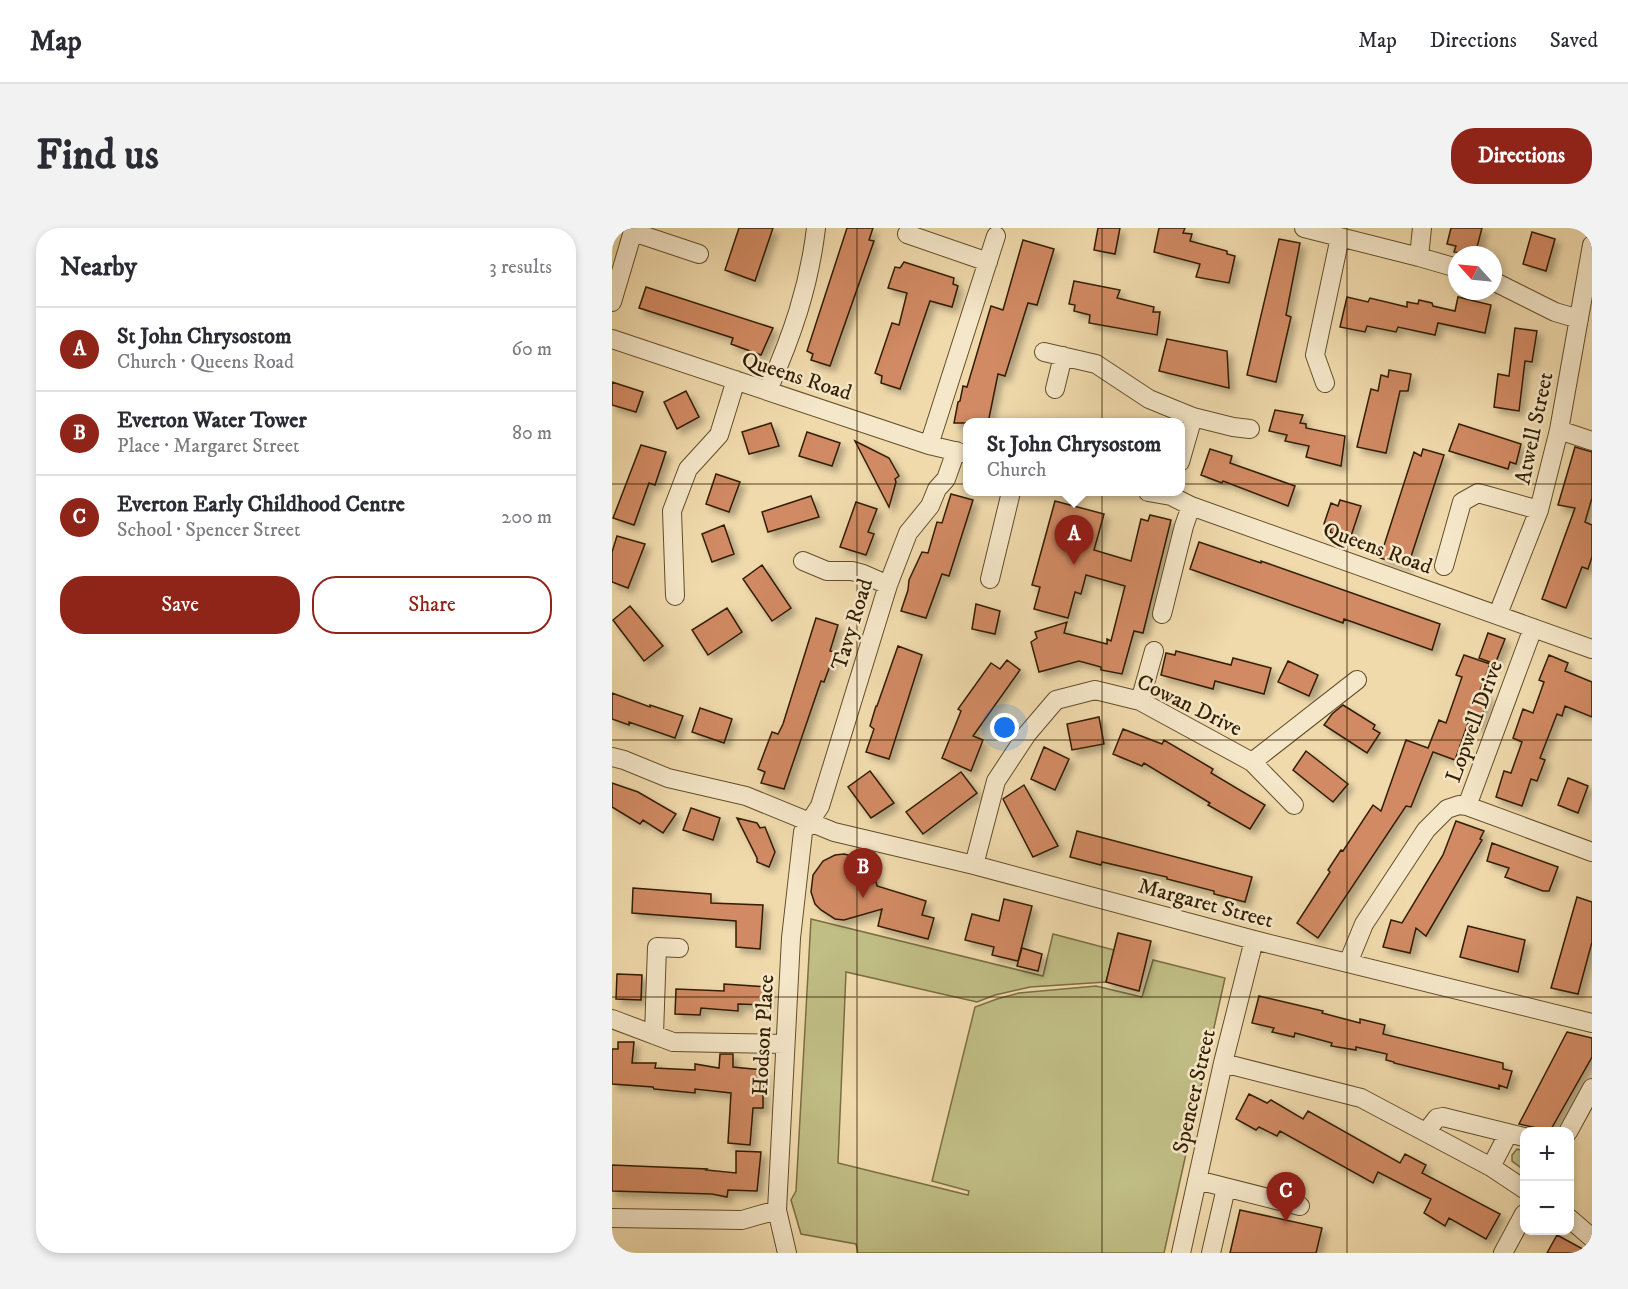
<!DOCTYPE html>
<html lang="en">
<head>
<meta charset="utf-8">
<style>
	:root { --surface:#fff; --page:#f2f2f3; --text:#2b2b33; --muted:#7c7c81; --line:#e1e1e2; --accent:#8f2418 }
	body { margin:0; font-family:"IM FELL DW Pica",serif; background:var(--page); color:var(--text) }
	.controls { position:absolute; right:18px; bottom:18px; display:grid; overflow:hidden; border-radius:12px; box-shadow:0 3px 9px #0003 }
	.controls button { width:54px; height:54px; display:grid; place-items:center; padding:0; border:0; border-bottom:2px solid var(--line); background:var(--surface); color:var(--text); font:30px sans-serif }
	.compass { position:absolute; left:836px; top:18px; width:54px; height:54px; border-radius:50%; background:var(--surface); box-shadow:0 3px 9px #0003; rotate:297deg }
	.you { position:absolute; left:393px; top:500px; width:21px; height:21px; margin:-15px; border:4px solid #fff; border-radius:50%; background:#1a73e8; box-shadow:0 0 0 9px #1a73e833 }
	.badge { display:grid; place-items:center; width:39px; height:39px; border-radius:50%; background:var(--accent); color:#fff; font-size:20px; font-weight:700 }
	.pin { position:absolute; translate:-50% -50px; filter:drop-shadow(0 2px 3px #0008) }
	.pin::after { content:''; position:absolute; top:32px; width:21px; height:18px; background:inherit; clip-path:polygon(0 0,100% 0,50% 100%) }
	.popup { position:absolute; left:351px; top:190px; width:222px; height:78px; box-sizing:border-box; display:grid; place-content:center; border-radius:12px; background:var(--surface); filter:drop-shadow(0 2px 4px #0005); font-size:20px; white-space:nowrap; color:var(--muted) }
	.popup b { font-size:22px; color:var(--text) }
	.popup::after { content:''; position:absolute; left:50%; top:100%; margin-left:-12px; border:12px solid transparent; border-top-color:var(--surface) }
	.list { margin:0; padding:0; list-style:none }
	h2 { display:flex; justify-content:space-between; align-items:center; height:78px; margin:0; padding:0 24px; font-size:26px }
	h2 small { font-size:20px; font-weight:400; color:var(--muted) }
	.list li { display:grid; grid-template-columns:39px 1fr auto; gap:18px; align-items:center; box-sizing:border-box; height:84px; padding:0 24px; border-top:2px solid var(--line) }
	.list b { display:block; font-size:22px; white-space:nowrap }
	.list p { margin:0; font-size:20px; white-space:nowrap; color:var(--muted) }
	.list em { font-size:20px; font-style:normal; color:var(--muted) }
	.actions { display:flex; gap:12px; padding:18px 24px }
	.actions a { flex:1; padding:14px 0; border:2px solid var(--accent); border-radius:24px; text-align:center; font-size:21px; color:var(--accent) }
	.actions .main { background:var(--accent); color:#fff }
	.map { position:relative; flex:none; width:980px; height:1025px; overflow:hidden; border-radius:24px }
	header { display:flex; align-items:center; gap:36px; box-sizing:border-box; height:84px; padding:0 30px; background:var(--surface); border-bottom:2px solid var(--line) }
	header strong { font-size:28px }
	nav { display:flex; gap:33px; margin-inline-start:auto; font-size:21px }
	.intro { display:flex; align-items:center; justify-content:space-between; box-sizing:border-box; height:144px; padding:0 36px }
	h1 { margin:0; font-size:42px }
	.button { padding:15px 27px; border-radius:24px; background:var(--accent); color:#fff; font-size:21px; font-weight:700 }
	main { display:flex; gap:36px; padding:0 36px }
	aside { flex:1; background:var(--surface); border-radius:24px; box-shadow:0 3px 9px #0003 }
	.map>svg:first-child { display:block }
	.green { fill:#c0bd85; stroke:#7a6e42; stroke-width:1.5 }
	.building { fill:#d18a64; stroke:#331f00; stroke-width:1.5; filter:url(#shadow) }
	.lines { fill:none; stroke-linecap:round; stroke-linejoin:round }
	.minor-casing { stroke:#624e2b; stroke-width:20 }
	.minor { stroke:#f5e7c9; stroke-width:18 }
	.grid { fill:none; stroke:#331f00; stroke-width:1.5; stroke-opacity:0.55 }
	.labels { text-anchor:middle; stroke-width:5; stroke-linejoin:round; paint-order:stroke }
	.street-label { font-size:22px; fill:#331f00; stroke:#f5e7c9 }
</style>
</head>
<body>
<header>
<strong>Map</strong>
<nav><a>Map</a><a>Directions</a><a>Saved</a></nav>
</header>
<div class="intro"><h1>Find us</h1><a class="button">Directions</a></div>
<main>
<aside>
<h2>Nearby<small>3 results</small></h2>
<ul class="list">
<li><span class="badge">A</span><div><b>St John Chrysostom</b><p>Church · Queens Road</p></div><em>60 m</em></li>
<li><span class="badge">B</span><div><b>Everton Water Tower</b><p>Place · Margaret Street</p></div><em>80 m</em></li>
<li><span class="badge">C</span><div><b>Everton Early Childhood Centre</b><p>School · Spencer Street</p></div><em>200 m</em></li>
</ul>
<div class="actions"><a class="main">Save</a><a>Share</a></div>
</aside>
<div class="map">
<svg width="980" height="1025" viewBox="0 0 980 1025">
	<defs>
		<filter id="shadow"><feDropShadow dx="5" dy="5" stdDeviation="3" flood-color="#0004"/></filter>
	</defs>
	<rect width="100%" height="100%" fill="#f0daac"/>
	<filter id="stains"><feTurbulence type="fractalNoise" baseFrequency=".00333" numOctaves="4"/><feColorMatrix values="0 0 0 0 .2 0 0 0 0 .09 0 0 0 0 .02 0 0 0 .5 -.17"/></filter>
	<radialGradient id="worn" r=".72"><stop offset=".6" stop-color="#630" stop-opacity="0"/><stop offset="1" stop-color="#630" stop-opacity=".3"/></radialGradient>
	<path class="green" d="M199 691 431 748 441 706 502 722 494 754 418 759 383 767 365 774 234 744 226 935 356 967 357 963 320 953 363 779 385 771 407 765 484 758 530 769 541 732 613 750 552 1025H246L244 1016 189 1006 179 972 184 963Z
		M905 921 912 923V942L900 933V927Z"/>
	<path class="building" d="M127 0H161L143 53 113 42Z
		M235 0H261L257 12 262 13 218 138 199 132 201 126 195 123Z
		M486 0H508L503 26 482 22Z
		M547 0H573L571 5 580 6 578 13 615 23V26L623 28 617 55 584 49 588 36 542 24Z
		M839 0H870L863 27 842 24 844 18 835 16Z
		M920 4 943 11 934 43 911 36Z
		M667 11 688 15 674 87 679 89 664 154 635 147Z
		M411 12 442 21 425 77 416 75 393 148 386 146 376 195H342L346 174 348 173 351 158 355 159 379 78 391 82Z
		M292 34 342 50 341 56 346 58 340 79 318 73 288 161 269 155 270 148 263 145 280 95 287 97 295 65 276 60 283 39 288 40Z
		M462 53 508 62 505 70 542 79 541 84H548L545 107 477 95 478 87 462 83 463 77 457 76Z
		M34 59 161 100 149 127 119 116 121 110 27 80Z
		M735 69 756 74 758 70 795 79V74L806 76 807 72 820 75 821 78 843 83 846 69 879 77 873 105 826 95 823 107 786 99 784 104 755 98 753 104 728 99Z
		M903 100 925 103 920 134 913 133 907 183 882 179 886 146 897 148Z
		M555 111 615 123 617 160 547 143Z
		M777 142 799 146 796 163H788L774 225 745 219 759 161 766 163 769 147 776 149Z
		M0 154 31 164 24 184 0 177Z
		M74 163 87 189 65 201 52 174Z
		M663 182 691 187 688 195 694 196V200L733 208 729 238 694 229 697 218 673 213 675 207 657 203Z
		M159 195 167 218 137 226 130 204Z
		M847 196 909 216 904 236 898 234 896 241 837 223Z
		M195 204 228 215 220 238 187 228Z
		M243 213 277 230 287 248 283 251 284 254 277 279Z
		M29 217 54 224 43 257 37 255 22 297 1 290Z
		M963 219 980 224V270L973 294 980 297V329L976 341 970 339 954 380 930 371 963 280 946 277Z
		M598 221 620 228 618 235 683 258 676 278 611 253 610 255 589 247Z
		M811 221 832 227 796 338 768 330 802 224 809 228Z
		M104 246 128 254 117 284 94 276Z
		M339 266 361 272 337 348 330 346 314 390 289 383 296 362 297 352 310 324 316 325 325 294 330 295Z
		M199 268 207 289 156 304 150 284Z
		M728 272 749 278 738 311 718 304 720 298 712 296 719 275 726 278Z
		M443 273 492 286 482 322 519 333 529 291 536 293 538 287 559 292 531 405 522 403 510 446 489 442V439L467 433 427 444 419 414 425 410 423 404 455 394 452 405 495 416V411L499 413 513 358 474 347 469 366 463 364 456 390 422 381 428 359 420 357Z
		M244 274 265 281 256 304 262 306 254 327 228 319Z
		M112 297 122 326 100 334 90 306Z
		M5 308 33 316 16 360 0 354V324Z
		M587 314 649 335V333L828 396 820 422 732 391 731 395 578 341Z
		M150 337 179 380 160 393 131 351Z
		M364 376 388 383 383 406 360 401Z
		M18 378 51 418 32 433 1 392Z
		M115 380 130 404 96 427 80 402Z
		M204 390 226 397 218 423 223 424 212 454 209 453 172 561 149 555 153 544 146 541 160 504 166 506 171 496Z
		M876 405 893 411 883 436 867 430Z
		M286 418 310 427 277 531 254 524 262 501 258 498 264 478H265Z
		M564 423 619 437 621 430 659 440 652 466 603 453 601 461 549 447 554 425 563 427Z
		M852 427 878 436 867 465 877 468 866 499 856 495 843 532 821 524 799 579 794 578 706 710 685 695 718 644 716 642 729 622 731 623 761 577 769 583 794 512 816 520 827 492 834 495 850 449 844 447Z
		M937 427 956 435 953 443 980 454V489L953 478 950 488 945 486 928 530 933 532 925 553 919 551 910 578 884 569 892 543 899 545 910 514 901 510 911 481 921 485 932 454 927 452Z
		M395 432 408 442 361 508 371 512 359 543 330 530 349 483 346 481 379 435 388 441Z
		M676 433 706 447 697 468 666 454Z
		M0 465 38 479V477L71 488 63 510 17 494V497L0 491Z
		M731 477 763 497 761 501 768 505 755 525 712 497 720 486Z
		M88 480 120 491 112 515 80 504Z
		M487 489 492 516 460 522 455 496Z
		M511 501 550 516 552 512 601 541 599 545 653 577 638 601 596 577 598 575 532 535 530 538 501 526Z
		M432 519 457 531 443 562 419 551Z
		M694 523 736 556 721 574 681 542Z
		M258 543 282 575 259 590 236 559Z
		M349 544 365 565 311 606 294 584Z
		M956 550 976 558 966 585 946 577Z
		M0 555 26 564 64 586 51 605 31 592 28 596 0 579Z
		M412 557 446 618 421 629 391 571Z
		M79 580 108 590 101 612 71 602Z
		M125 590 145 595 148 600 153 599 163 624 157 639 145 634V630Z
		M844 593 872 603 868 611 870 612 814 708 804 700 798 725 771 719 779 692 790 695 831 627Z
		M465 603 640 649 633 674 602 666V663L555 651V649L490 634 489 637 458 629Z
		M880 615 946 639 937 663H931L893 649 897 640 875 633Z
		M232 626 244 629 255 635 262 645 265 658 314 673 310 687 322 690 316 711 266 698 270 681 232 692 223 691 209 682 203 676 199 664 201 647 211 633 223 627Z
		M21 660 99 666V675L151 677 148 721 124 719V693L20 685Z
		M965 669 980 674V714L966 766 939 760Z
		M392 671 420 678 406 733 380 727 382 719 353 712 360 686 387 693Z
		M856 698 913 712 906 744 848 729Z
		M506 705 539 713 527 763 494 754Z
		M410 720 430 726 426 743 405 738Z
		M5 746 30 747 29 772 4 771Z
		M112 756 156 759 155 777 126 776V783L89 780 88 787 63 786 64 761 112 763Z
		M647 768 711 783 710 785 748 795V791L773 797 771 806 891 835V841L900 843 895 860 887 857V861L782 835V834L774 832 775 826 744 819V822L719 818 720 815 683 805 682 809 660 804 662 800 640 795Z
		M955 804 980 810V829L938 903 907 896Z
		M6 814H22L20 835H44L43 840 83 842V836L107 840 108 826H121V839L151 842V880H141L138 917 116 915 119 865 83 861V865L42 861 41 859 0 856V821H6Z
		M637 866 655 875 659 872 691 891 696 883 788 935 793 926 814 937 810 945 888 986 874 1011 837 990 833 998 812 985 819 971 805 964 766 944 761 955 668 903 665 908 647 899 644 902 624 891Z
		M124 923 149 924 145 963 116 962 115 969 100 966 0 963V937L95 941 94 942 124 945Z
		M628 982 710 1000 704 1025H618Z
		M945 1007 978 1025H935Z"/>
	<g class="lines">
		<g class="minor-casing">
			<path id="minor" d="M692 0 807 29 845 40
				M21 4 87 26
				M295 6 376 34
				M807 29 810 0
				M881 53 943 84 967 91
				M0 74 22 0
				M0 111 317 217 355 226
				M432 124 484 136 537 171 581 189 621 199 638 201
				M713 155 703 127 728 9
				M443 161 451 128
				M156 162C180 108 197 59 204 0
				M947 202 980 213
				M317 217 384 8
				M568 234 581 189
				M536 264 559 268 579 278 980 421
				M191 333 215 343H240L251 346 276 357
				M832 338 850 274 866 265 927 282
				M378 351 399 264
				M63 368 60 283 76 241 107 207 124 152
				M550 386 572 298 579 278
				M886 386 927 282 947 202 980 17
				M528 473 542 423
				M0 529 12 532 56 550 134 568 222 604 362 637 642 712 980 795
				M640 534 745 452
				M855 578 980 624
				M362 637 384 553 415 506 444 472 483 462 528 473 640 534 682 577
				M736 735 752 696 814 602 835 581 847 577 855 578 921 400
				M0 791 61 814 173 816
				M42 807 45 719 67 720
				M611 835 749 870 879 939 912 961
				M814 904 825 890 831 889 912 909
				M956 904 980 860
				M879 939 896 906
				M585 952 688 978
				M0 990 130 992 165 982
				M957 990 980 1010
				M175 1025 165 982 179 710 191 604 208 578 276 357 296 305 318 278 325 261 334 251 344 223
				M569 1025 611 835 642 712
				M599 1025 614 960
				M891 1025 912 986"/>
		</g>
		<use href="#minor" class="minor"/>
	</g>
	<path class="grid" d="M245 0V1025M490 0V1025M735 0V1025M0 256H980M0 512H980M0 769H980"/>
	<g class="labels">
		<g class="street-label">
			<text transform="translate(185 147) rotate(18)" y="8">Queens Road</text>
			<text transform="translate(921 200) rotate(-78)" y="8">Atwell Street</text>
			<text transform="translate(766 319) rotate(20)" y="8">Queens Road</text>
			<text transform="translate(239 396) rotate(-73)" y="8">Tavy Road</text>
			<text transform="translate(578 476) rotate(26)" y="8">Cowan Drive</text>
			<text transform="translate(861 493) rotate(-70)" y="8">Lopwell Drive</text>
			<text transform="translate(594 674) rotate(15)" y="8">Margaret Street</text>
			<text transform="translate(150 807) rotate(-87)" y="8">Hodson Place</text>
			<text transform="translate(581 863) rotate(-77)" y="8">Spencer Street</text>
		</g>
	</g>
	<rect width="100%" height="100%" filter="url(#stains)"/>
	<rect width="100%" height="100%" fill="url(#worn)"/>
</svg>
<div class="controls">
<button>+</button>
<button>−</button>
</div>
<svg class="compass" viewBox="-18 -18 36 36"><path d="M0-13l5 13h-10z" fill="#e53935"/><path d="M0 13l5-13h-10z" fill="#7c7c81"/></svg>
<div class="you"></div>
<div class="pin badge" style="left:462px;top:337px">A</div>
<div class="popup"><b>St John Chrysostom</b>Church</div>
<div class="pin badge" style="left:251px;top:670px">B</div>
<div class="pin badge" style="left:674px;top:994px">C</div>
</div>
</main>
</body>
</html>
